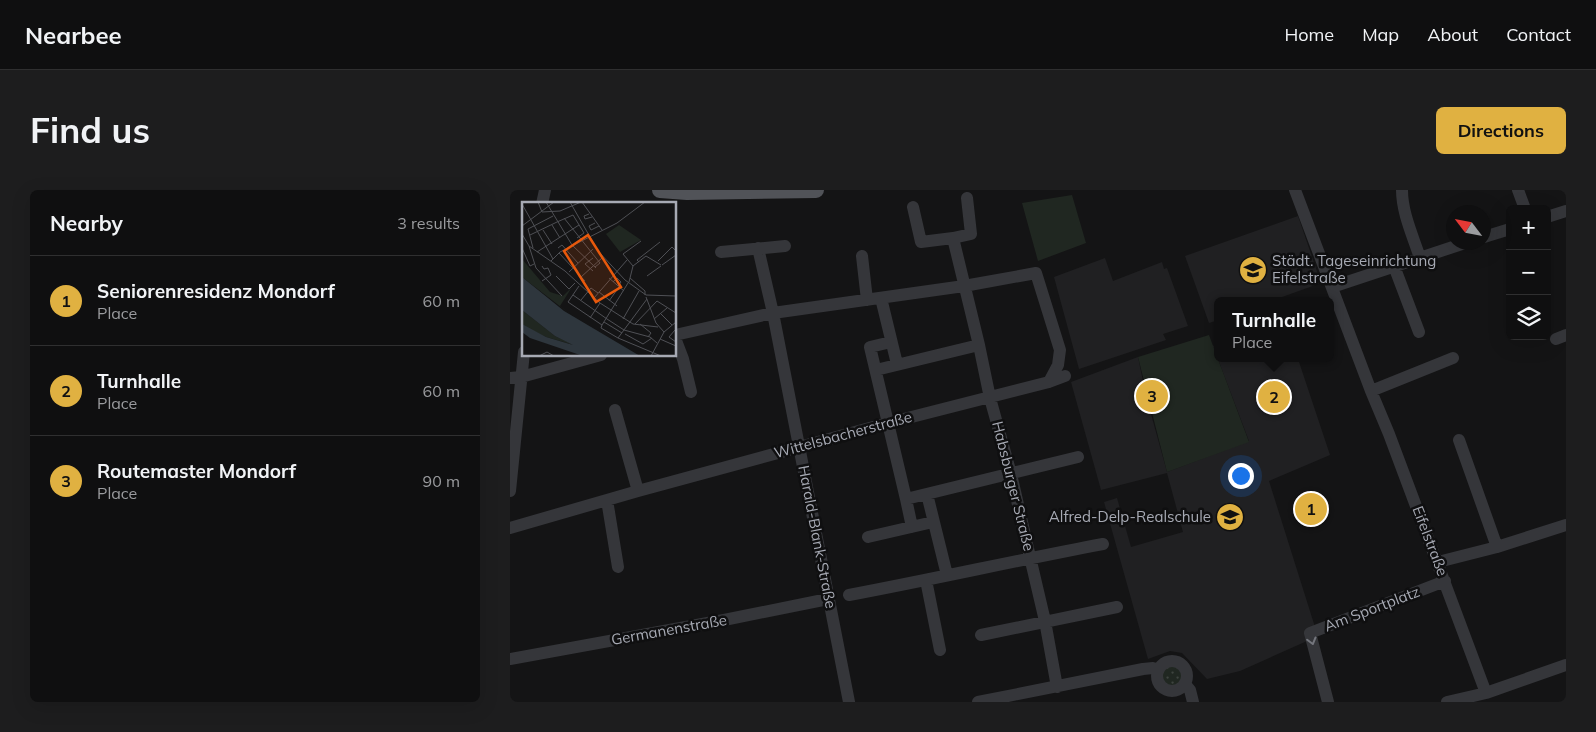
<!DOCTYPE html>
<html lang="en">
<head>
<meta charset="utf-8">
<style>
	:root { --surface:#0f0f10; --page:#1d1d1e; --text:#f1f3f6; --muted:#9b9c9f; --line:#2f2f30; --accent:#e0b141 }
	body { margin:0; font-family:Mulish,sans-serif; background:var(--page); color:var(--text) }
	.controls { position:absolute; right:15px; top:15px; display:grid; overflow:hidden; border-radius:8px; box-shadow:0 5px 20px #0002 }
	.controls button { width:45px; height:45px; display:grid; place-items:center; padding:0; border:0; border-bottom:1px solid var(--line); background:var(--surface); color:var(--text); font:25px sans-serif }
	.compass { position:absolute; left:936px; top:15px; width:45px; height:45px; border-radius:50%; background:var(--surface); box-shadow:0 5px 20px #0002; rotate:302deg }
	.you { position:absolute; left:730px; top:285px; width:18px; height:18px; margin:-12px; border:4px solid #fff; border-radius:50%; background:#1a73e8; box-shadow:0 0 0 8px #1a73e833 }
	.badge { display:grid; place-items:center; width:32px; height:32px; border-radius:50%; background:var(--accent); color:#111; font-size:16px; font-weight:700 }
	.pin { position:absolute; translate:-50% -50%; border:2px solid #fff; box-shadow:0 1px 5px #0006 }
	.popup { position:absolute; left:704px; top:107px; width:120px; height:65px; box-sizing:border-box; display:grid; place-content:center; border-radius:8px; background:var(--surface); filter:drop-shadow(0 1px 4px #0005); font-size:16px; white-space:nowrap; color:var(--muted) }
	.popup b { font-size:19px; color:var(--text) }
	.popup::after { content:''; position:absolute; left:50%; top:100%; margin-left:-10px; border:10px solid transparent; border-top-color:var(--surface) }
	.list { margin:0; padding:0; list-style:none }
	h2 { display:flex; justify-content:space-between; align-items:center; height:65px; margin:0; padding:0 20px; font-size:21px }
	h2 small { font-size:16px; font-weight:400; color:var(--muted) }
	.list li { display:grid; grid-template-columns:32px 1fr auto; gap:15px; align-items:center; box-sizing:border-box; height:90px; padding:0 20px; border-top:1px solid var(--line) }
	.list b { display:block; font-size:19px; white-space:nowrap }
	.list p { margin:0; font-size:16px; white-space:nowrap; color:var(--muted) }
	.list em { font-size:16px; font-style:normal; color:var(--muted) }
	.icon { flex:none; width:28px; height:28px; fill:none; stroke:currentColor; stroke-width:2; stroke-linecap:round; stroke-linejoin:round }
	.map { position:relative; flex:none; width:1056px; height:512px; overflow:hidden; border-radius:8px }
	header { display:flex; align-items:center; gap:30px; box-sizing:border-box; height:70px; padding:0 25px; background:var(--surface); border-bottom:1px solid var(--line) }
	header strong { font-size:24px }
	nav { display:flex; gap:28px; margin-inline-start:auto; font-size:18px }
	.intro { display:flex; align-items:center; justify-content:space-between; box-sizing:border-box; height:120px; padding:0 30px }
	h1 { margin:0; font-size:35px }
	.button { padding:12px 22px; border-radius:8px; background:var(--accent); color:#111; font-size:18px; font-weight:700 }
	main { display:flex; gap:30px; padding:0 30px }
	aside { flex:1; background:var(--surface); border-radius:8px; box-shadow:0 5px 20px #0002 }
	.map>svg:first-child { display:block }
	.built { fill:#202022 }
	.grass { fill:url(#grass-dots) }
	.park { fill:#202721 }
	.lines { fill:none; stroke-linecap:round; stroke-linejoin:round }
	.minor { stroke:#35363a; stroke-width:12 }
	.major { stroke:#515358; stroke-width:16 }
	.oneway { stroke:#74767d }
	.labels { text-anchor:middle; stroke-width:5; stroke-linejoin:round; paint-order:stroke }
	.poi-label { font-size:15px; fill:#a7aab4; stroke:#0f0f10; text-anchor:start }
	.street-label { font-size:15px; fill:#a7aab4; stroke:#0f0f10 }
	.inset-road { fill:none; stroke:#4f5055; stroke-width:1 }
	.view { fill:#e8590c; fill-opacity:0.15; stroke:#e8590c; stroke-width:2.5 }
	.inset-edge { fill:none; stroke:#a7aab4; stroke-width:2.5 }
</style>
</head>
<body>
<header>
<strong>Nearbee</strong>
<nav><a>Home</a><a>Map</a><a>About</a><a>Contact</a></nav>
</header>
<div class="intro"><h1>Find us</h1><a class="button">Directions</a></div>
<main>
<aside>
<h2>Nearby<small>3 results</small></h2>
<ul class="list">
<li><span class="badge">1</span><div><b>Seniorenresidenz Mondorf</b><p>Place</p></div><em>60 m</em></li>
<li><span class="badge">2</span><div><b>Turnhalle</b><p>Place</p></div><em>60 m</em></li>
<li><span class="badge">3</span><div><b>Routemaster Mondorf</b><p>Place</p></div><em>90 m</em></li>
</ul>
</aside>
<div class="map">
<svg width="1056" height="512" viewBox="0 0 1056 512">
	<defs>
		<pattern id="grass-dots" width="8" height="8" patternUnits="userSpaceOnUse" patternTransform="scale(1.25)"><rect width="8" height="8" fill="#202721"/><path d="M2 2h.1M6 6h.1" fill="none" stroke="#3e443f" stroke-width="1.8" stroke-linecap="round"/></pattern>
	</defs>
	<rect width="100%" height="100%" fill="#141415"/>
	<path class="built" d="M788 26 811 93 761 111H708V130L699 133 675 66Z
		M595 68 603 91 652 72 654 79 657 78 678 136 653 144 656 150 569 179 544 87Z
		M708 154V168H787L789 172 820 265 759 291 805 437 806 447 730 481 697 489 672 463 660 461 638 469 594 312 607 308 621 357 673 342 657 283 591 300 561 192 628 167 636 206 657 282 739 251 703 156Z"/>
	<path class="grass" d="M651 486a11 11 0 1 1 22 0a11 11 0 1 1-22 0Z"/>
	<path class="park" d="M562 5 576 53 528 71 512 13Z
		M699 145 739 252 657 282 628 167Z"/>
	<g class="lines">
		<path class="minor" d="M785 0 861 201 879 244 976 503
			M892 0C892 23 903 46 910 68
			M1008 0 1015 19
			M457 8 461 44 443 48 469 155 480 208 501 284 520 367 535 431 547 497
			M32 14 35 0
			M403 17 411 52 443 48
			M1037 27 1056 21
			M974 47 1000 39
			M248 58 263 123 339 512
			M211 62 275 56
			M352 66 357 110
			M884 76 909 142
			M822 97 958 52
			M371 108 387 174
			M165 145 263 123 454 96 526 83 550 160 548 175 539 192
			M165 148 173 169 181 202
			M1046 149 1056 145
			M381 152 360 157 396 309 568 267
			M366 180 469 155
			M0 188 11 187 91 165
			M861 201 943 168
			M105 220 128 301
			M949 250 987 357
			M0 301 14 162
			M417 304 437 385
			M396 309 402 337
			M97 310 108 377
			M0 338 128 301 378 233 539 192 555 186
			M358 347 423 332
			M928 372 987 357 1056 335
			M416 390 430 460
			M339 405C424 389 508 370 593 354
			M471 445 607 417
			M0 469 214 430 318 409
			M647 486a15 15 0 1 1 30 0a15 15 0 1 1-30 0Z
			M675 494 680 500 683 512
			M468 512 633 479 643 478 648 480
			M818 512 800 443 935 391
			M937 512 976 503 1056 475"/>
		<path class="major" d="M150 0 177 2 306 0"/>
	</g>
	<defs><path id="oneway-chevron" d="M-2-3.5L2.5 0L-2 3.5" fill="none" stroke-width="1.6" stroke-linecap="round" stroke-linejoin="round" transform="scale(1.25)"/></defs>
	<use class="oneway" href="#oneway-chevron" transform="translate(802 451) rotate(75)"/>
	<defs>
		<g id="school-disc" transform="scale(1.4375)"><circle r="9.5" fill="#e0b141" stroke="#0f0f10"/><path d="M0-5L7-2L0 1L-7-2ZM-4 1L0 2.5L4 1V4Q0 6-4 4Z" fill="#111"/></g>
	</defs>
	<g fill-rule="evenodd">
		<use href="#school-disc" x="743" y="80"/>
		<use href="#school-disc" x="720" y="327"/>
	</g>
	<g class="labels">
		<g class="poi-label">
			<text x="762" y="76">Städt. Tageseinrichtung<tspan x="762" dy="17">Eifelstraße</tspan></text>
			<text x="701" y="332" text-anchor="end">Alfred-Delp-Realschule</text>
		</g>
		<g class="street-label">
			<text transform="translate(333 245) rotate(-15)" y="5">Wittelsbacherstraße</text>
			<text transform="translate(503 296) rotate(76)" y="5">Habsburger Straße</text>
			<text transform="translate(307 347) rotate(79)" y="5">Harald-Blank-Straße</text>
			<text transform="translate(920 351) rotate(69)" y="5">Eifelstraße</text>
			<text transform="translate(862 419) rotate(-21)" y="5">Am Sportplatz</text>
			<text transform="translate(159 440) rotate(-10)" y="5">Germanenstraße</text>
		</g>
	</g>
	<g transform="translate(12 12)">
		<rect width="154" height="154" fill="#141415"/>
		<path d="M0 57 28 90 41 94 50 85 38 104 52 115 0 75Z" fill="#202721"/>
		<path d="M97 23 119 38 98 50 84 32Z" fill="#202721"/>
		<path d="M0 108 33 134 52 143 24 135 3 125 0 122Z" fill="#202721"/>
		<path d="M0 75 42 109 118 154H61L8 136 0 130V122L24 135 51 143 33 134 0 108Z" fill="#2e363d"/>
		<path class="inset-road" d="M16 0 20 10 38 9 59 0M24 0 50 43 74 66M48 0 76 49 103 78 124 93 154 94M60 0 80 28M0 2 31 57M67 12 62 14 63 17 70 15M42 16 78 61 73 65M35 20 51 13 62 31 55 36M73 21 67 24 69 28 77 24M30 23 38 36M0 24 32 0M21 28 30 42M0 32 7 44 43 69 78 101 111 122 136 125M8 33 35 20M7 44 14 66 40 94M0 46 8 64 12 62M11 46 6 27 31 14M36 46 40 43 56 61M15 50 57 23M37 51 63 79M71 56 63 62 71 69M29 59 38 50 95 21 123 0M136 59 150 45 154 49M117 60 115 58 138 40M140 63 154 53M111 64 101 52 119 39M47 70 71 47M34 74 47 87 53 81M125 74 139 64M59 75 80 56M87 76 102 89M108 76 123 89V93M20 79 29 73 26 66 22 67 20 64M91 80 95 76 99 80 96 84M107 80 111 64 124 54 139 63M57 84 46 100 80 123M77 90 95 104M51 93 85 117M124 95 134 121 142 130M72 96 105 58M59 98 69 86 76 91M87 99 97 85M139 112 150 123M68 116 78 101M85 117 102 128 128 135 135 141M101 117 117 89M132 117 145 106M82 120 100 131M113 122 135 99 154 111M118 122 129 131 126 135M80 123 79 126 96 136 139 154M80 123 106 81M153 128 147 135 154 140M103 132 121 142 130 136M96 136 125 97M138 137 154 144M17 154 25 150 32 154M129 154 142 130 154 120"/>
		<path class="view" d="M66 33 99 85 74 100 42 49Z"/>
		<rect width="154" height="154" class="inset-edge"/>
	</g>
</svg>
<div class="controls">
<button>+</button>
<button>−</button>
<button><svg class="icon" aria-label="layers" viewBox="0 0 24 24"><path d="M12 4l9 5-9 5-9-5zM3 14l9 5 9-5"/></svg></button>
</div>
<svg class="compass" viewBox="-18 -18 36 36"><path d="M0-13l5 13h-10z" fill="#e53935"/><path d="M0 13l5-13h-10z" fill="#9b9c9f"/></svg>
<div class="you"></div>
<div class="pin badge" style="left:801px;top:319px">1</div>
<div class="pin badge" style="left:764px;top:207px">2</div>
<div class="popup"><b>Turnhalle</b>Place</div>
<div class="pin badge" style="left:642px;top:206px">3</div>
</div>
</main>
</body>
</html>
